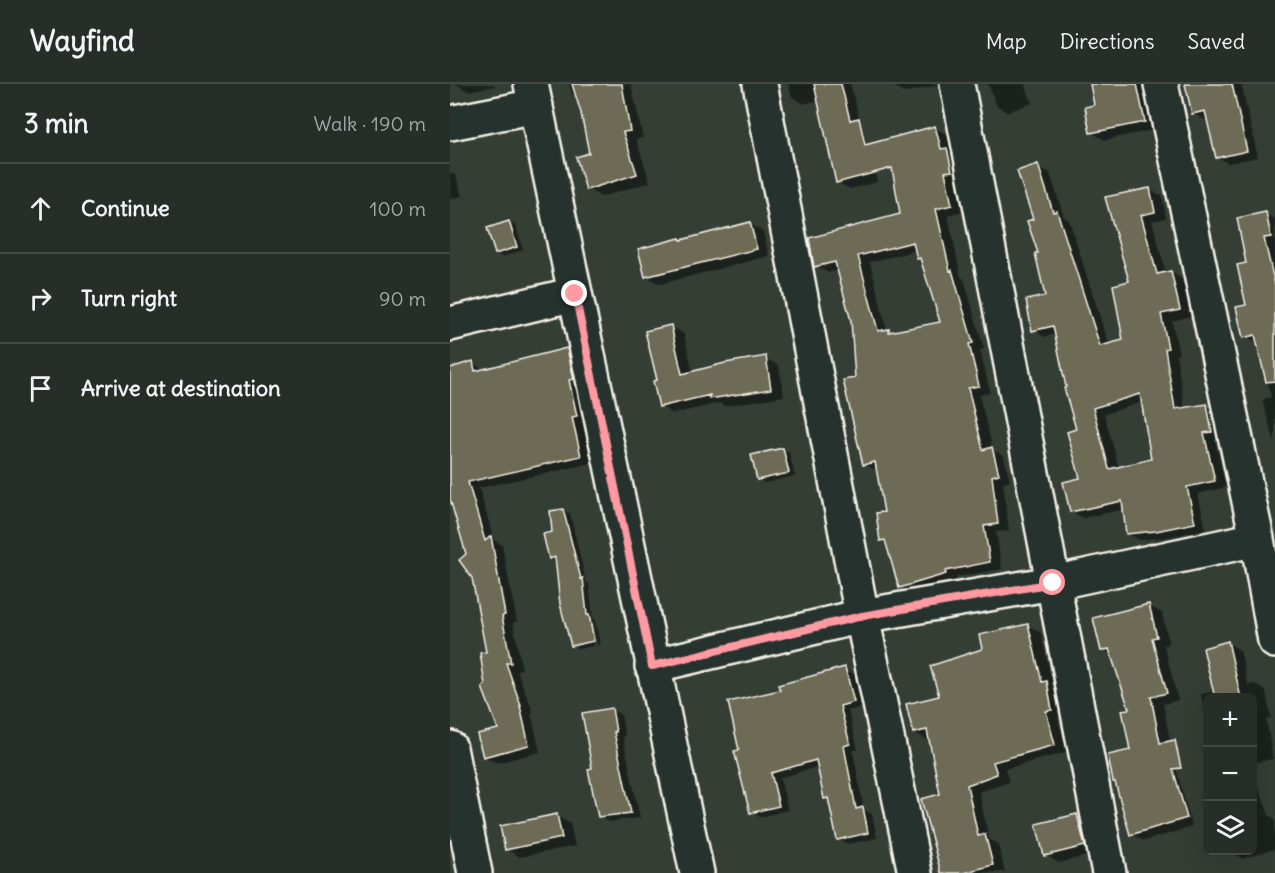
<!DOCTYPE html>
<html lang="en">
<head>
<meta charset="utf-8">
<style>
	:root { --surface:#272e28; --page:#2f3630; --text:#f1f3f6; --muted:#a4a8a8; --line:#434a45 }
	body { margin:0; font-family:Delius,sans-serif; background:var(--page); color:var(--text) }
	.controls { position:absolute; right:18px; bottom:18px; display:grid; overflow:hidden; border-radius:9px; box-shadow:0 6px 24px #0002 }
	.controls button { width:54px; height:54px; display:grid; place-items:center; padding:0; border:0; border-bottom:2px solid var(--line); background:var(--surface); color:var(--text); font:30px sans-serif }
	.stop { position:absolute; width:18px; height:18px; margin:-14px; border:4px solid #ff9aa2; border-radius:50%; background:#fff }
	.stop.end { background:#ff9aa2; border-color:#fff; box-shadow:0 2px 6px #0008 }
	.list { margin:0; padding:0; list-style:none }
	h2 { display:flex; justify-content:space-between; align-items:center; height:78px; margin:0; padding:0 24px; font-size:26px }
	h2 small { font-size:20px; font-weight:400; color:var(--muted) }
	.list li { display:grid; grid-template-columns:39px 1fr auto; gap:18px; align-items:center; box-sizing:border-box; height:90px; padding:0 24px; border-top:2px solid var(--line) }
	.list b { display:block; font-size:22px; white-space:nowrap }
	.list em { font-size:20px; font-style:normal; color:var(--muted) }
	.icon { flex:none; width:33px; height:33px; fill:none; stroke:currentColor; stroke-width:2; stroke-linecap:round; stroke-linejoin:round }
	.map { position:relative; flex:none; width:825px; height:789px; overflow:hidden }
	header { display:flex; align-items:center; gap:36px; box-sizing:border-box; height:84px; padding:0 30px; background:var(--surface); border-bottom:2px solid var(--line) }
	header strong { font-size:28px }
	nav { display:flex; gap:33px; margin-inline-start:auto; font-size:21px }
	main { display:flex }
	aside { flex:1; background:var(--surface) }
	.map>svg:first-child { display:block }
	.shadow { fill:#0007; fill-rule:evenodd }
	.building { fill:#6d6a56; stroke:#f4f1e8; stroke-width:1.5; fill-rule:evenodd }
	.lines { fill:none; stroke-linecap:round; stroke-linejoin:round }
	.minor-casing { stroke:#f4f1e8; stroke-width:38 }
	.minor { stroke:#26332d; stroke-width:33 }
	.route { stroke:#ff9aa2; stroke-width:8 }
</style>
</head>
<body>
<header>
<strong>Wayfind</strong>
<nav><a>Map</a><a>Directions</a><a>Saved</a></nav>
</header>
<main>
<aside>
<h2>3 min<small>Walk · 190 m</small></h2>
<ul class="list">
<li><svg class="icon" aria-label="ahead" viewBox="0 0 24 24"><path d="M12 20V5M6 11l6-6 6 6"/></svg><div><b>Continue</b></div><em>100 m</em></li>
<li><svg class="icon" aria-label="right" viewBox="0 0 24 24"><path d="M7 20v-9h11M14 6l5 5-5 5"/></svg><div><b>Turn right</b></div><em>90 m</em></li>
<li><svg class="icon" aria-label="arrive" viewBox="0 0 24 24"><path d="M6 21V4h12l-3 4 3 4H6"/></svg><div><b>Arrive at destination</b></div></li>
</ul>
</aside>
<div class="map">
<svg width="825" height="789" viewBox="0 0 825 789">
	<rect width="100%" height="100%" fill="#343e35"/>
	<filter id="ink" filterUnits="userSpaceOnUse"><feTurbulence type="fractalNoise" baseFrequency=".0167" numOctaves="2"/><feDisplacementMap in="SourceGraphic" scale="12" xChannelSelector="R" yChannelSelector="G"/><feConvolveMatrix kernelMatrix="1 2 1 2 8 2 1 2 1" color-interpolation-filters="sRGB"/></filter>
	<g filter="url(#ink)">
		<path class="shadow" d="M6 0H44L45 2 18 7Z
			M119 0H181L193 54 186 55 200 98 151 113 138 105 140 70 128 13 122 10Z
			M338 0H400L427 98 400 105 387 98 369 16 354 20 342 13Z
			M442 0H492L454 9Z
			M538 0H575L582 19 557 28 546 21Z
			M642 0H697L707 45 655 56 641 48 646 22Z
			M753 0H791L808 73 778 79 767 73 759 35 755 36 744 30Z
			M485 44 497 51 501 68 509 72 513 93 507 95 513 127 498 131 511 193 514 195 534 265 530 266 540 308 529 311 543 366 554 372 560 397 553 399 559 447 546 448 552 485 506 493 507 497 463 510 451 503 438 460 431 456 436 429 427 387 415 380 402 236 389 186 378 189 366 182 451 132ZM467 166 468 174 472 176 492 239 442 249 437 247 420 178Z
			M588 82 600 89 614 133 619 136 659 261 675 257 681 198 657 114 700 106 712 112 716 134 702 137 716 189 721 188 732 195 741 232 722 237 729 270 726 271 735 325 757 321 769 328 773 354 765 356 776 403 748 410 756 445 718 453 689 456 678 449 675 425 633 434 621 427 632 395 628 346 606 250 595 253 584 246 597 213 585 136ZM693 318 703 377 669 384 654 330Z
			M0 88 6 92 12 112 0 115Z
			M816 130 825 135V359L812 316 821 313 808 259 794 253 798 222V180Z
			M59 138 66 142 73 166 52 173 46 169Z
			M300 140 313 148 319 172 210 200 196 192 230 155 233 157Z
			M220 242 234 250 243 289 315 274 329 282 334 312 274 322 269 319 223 330 210 322 208 297Z
			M117 266 129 273 138 339 133 340 142 379 29 404 44 456 52 461 67 538H63L72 585 67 586 83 628 81 629 90 668 46 679 34 672 50 646 37 602 38 570 18 471 0 410V285L22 279 35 286Z
			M333 365 339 369 345 392 314 399 308 395Z
			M113 426 120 430 136 498 139 500 143 535 145 536 150 561H147L141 531H138L144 562 129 565 122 561 107 477 101 474 104 450Z
			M699 522 712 529 719 560 714 561 728 616 713 620 722 668 742 743 694 757 681 750V626L663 572 653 566Z
			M578 541 591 549 603 602 610 606 615 633 608 634 617 668 555 685 559 698 529 708 539 755 548 760 555 788 493 789 492 711 480 655 477 656 464 648 491 613 534 566Z
			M778 559 790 566 798 601 804 600 816 607 821 634 816 635 823 675 802 679V614H758V638L756 637 751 610 765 607Z
			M395 585 404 590 413 623 398 627 408 665 403 667 414 726 422 730 427 754 398 760 389 755 380 716 375 714 369 682 330 694 338 726 310 733 301 728 291 667 331 607Z
			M162 626 171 631 175 652 173 653 190 734 158 738 149 732 144 685Z
			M802 693 806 696 819 731 825 735V765L792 775 781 766H802Z
			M627 731 640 739 647 769 609 779 596 771Z
			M107 732 120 740 125 762 70 773 56 765Z"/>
		<path class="building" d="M122 0H172L180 47 173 48 187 90 136 106 126 73 139 69 131 29Z
			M364 0H391L400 36 409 34 415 61 485 42 491 65 497 64 502 87 495 88 502 121 486 125 500 187 502 186 523 259 519 260 529 302 518 304 533 366 542 363 549 390 542 392 548 440 534 442 540 478 495 487 496 490 449 504 435 456 430 457 426 429 434 428 425 378 413 381 393 296 405 294 401 237 385 178 364 183 359 154 450 130 442 84 386 99ZM463 158 467 175 470 174 490 238 439 248V245L428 247 408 172Z
			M640 0H687L695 38 640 49 635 23 644 21Z
			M735 0H782L797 67 766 74 755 27 742 30Z
			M588 80 603 128 607 127 650 262 673 256 663 201 679 197 655 113 700 104 705 128 691 131 707 190 721 187 730 226 711 230 718 264 715 265 725 325 757 320 762 348 754 349 765 397 737 403 745 439 706 447 676 450 672 417 620 428 613 398 630 394 617 348 626 345 614 304 616 303 603 242 582 247 576 216 595 212 585 169H588L577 137 583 135 567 87ZM690 310 701 375 659 385 643 324Z
			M816 128 821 153 814 154 825 201V297L816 298 805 251 793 254 786 223 796 221 787 181 796 179 787 134Z
			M59 137 67 163 45 170 37 144Z
			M300 138 307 165 195 193 188 165 230 154 231 156Z
			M221 241 232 290 275 279 316 272 321 305 259 315 260 311 209 323 203 297 207 296 195 247Z
			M117 264 124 295 119 296 127 332 122 333 131 372 18 398 35 457 41 452 55 531 52 532 61 579H56L71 622H70L79 661 33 673 27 650 48 645 32 603 35 601 30 569 36 568 22 494 9 476 16 470 0 415V284L23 277 25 287Z
			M333 364 339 389 307 396 301 371Z
			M113 425 131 495 133 494 137 531H139L144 557 121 562 110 520 105 473 99 475 93 450 102 448 100 427Z
			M699 520 707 553 702 554 717 609 701 613 710 659 725 656 731 684 723 685 737 734 680 751 665 698H663L658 671 680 666 672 626 679 625 659 565 651 567 643 534Z
			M578 540 592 598 597 597 602 626 596 627 605 661 543 678 547 690 517 701 528 752 535 750 543 781 513 789H491L471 715 490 710 477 646 463 649 456 620 489 612 480 582 532 565 529 551Z
			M778 557 791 614H765L753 564Z
			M395 583 404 618 390 622 400 660 394 662 406 725 413 723 418 749 387 756 378 714 374 715 366 676 321 689 329 722 300 729 284 667 289 666 278 618 330 606 328 601Z
			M162 624 166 648H164L181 729 148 733 138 685 142 684 132 629Z
			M107 730 112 754 55 766 50 742Z
			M627 730 635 762 594 772 586 740Z"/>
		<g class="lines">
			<g class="minor-casing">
				<path id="minor" d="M81 0 247 789
					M310 0 412 532 465 789
					M507 0 659 789
					M711 0 807 455 825 557
					M0 39 86 22
					M0 240 125 210
					M202 582 412 532 603 499 807 455
					M0 664 25 789"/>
			</g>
			<use href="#minor" class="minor"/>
		</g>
	</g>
	<g class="lines" filter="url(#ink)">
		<path class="route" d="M125 210 202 582 412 532 603 499"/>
	</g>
</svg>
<div class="controls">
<button>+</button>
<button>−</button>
<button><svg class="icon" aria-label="layers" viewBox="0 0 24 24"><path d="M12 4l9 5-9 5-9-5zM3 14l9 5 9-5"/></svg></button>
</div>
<div class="stop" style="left:603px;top:499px"></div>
<div class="stop end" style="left:125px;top:210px"></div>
</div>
</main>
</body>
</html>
